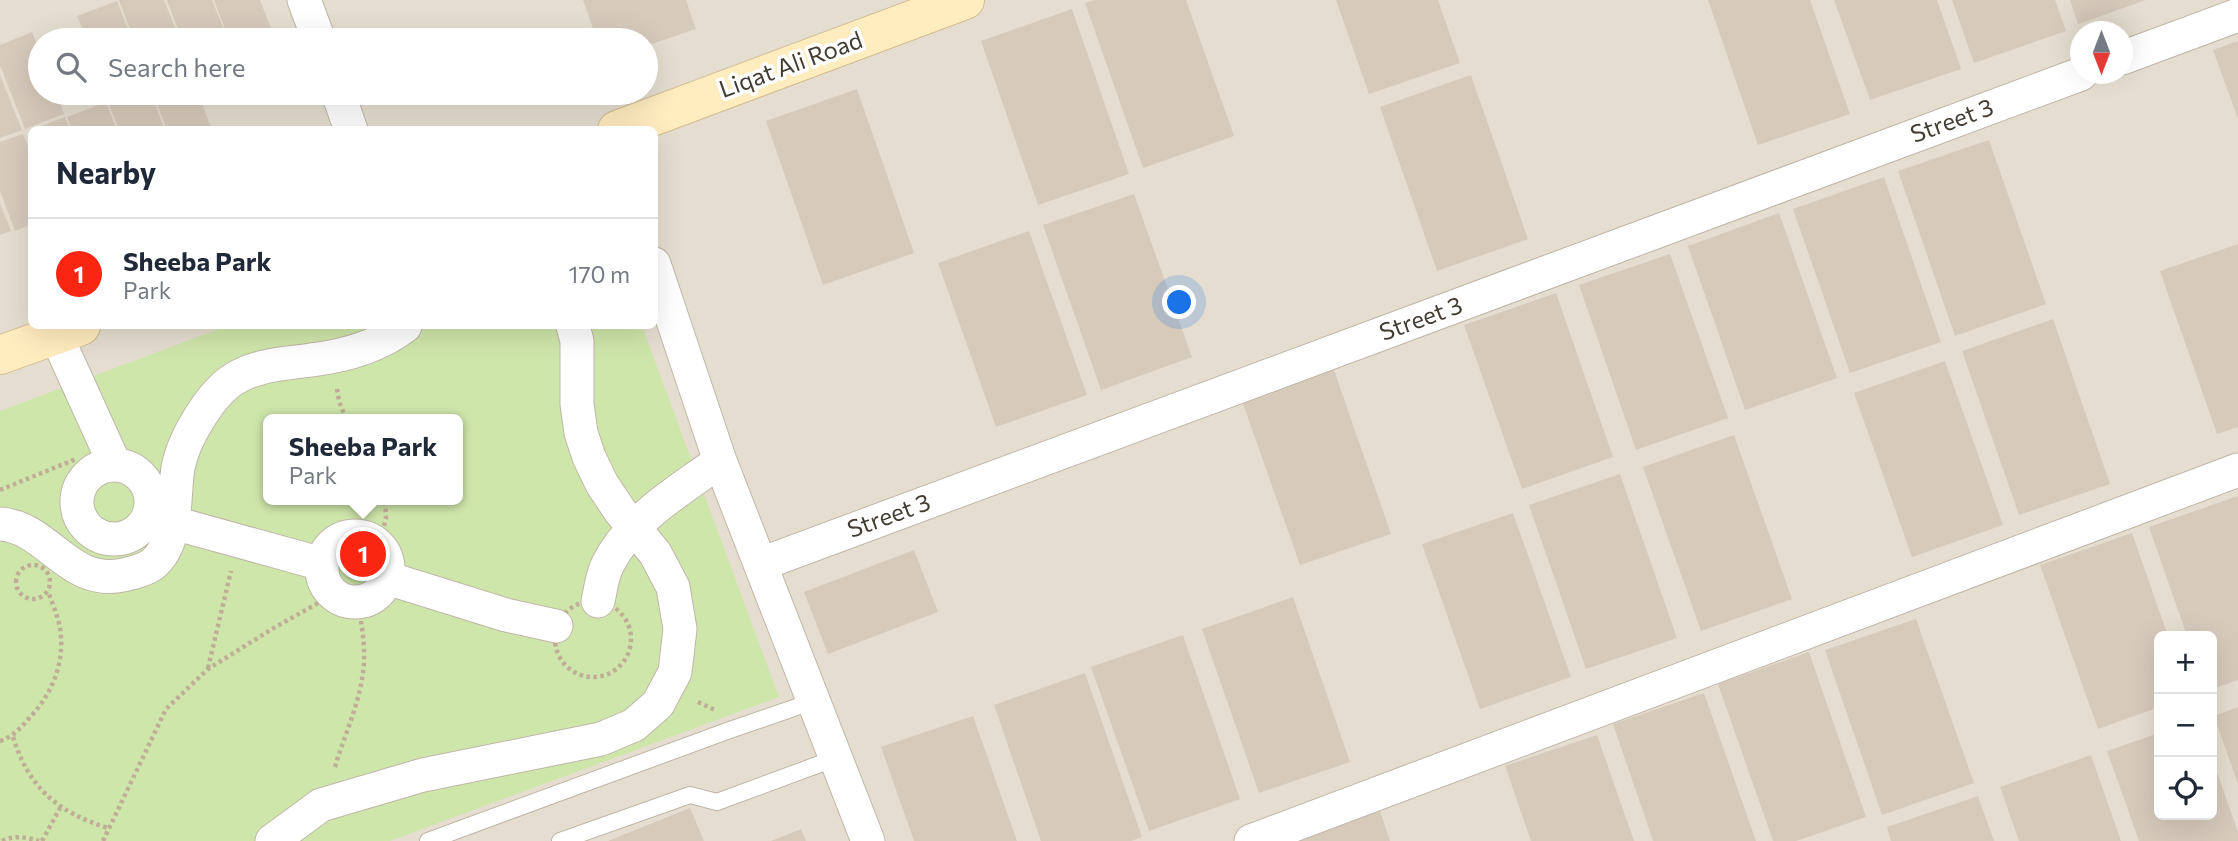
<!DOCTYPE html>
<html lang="en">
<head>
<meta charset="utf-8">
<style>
	:root { --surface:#fff; --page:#f2f2f3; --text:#1f2937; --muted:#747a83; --line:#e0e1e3; --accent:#fa2611 }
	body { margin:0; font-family:Commissioner,sans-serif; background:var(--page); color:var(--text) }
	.controls { position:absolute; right:21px; bottom:21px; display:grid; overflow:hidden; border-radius:10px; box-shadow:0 7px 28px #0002 }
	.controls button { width:63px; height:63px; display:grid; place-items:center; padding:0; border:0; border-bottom:2px solid var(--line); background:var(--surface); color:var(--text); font:35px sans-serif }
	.compass { position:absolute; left:2070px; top:21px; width:63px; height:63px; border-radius:50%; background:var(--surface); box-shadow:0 7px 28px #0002; rotate:180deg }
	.you { position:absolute; left:1180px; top:303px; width:24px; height:24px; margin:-18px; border:5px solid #fff; border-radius:50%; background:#1a73e8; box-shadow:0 0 0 10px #1a73e833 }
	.badge { display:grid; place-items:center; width:46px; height:46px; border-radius:50%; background:var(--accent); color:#fff; font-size:23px; font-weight:700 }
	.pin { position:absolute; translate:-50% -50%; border:4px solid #fff; box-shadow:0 2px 7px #0006 }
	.popup { position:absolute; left:263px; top:414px; width:200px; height:91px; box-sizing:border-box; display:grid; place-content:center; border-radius:10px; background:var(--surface); filter:drop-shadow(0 2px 5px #0005); font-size:23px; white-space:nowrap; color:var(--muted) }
	.popup b { font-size:26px; color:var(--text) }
	.popup::after { content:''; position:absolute; left:50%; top:100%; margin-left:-14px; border:14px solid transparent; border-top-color:var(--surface) }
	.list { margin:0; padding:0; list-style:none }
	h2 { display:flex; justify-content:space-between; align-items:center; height:91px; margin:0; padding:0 28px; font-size:30px }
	h2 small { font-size:23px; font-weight:400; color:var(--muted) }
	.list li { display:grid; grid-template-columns:46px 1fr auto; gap:21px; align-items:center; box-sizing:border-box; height:112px; padding:0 28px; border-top:2px solid var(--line) }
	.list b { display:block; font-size:26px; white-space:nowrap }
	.list p { margin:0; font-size:23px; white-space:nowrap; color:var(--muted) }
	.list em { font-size:23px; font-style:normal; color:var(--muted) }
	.icon { flex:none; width:38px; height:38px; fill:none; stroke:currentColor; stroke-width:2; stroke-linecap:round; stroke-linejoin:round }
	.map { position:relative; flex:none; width:2238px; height:841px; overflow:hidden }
	.search { position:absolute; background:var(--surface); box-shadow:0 7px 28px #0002; left:28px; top:28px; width:630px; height:77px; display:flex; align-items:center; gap:18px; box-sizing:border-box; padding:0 24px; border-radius:38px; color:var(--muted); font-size:26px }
	.panel { position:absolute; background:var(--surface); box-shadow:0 7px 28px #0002; left:28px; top:126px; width:630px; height:203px; border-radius:10px }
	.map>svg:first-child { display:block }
	.residential { fill:#e5ded0; fill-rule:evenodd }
	.green { fill:#cfe6aa; fill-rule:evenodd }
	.building { fill:#d6cabb }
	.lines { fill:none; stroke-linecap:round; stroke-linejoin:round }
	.lane-casing { stroke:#c0b6a8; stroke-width:18 }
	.street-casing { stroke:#c0b6a8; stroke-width:35 }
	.secondary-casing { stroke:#d2bd92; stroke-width:40 }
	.path { stroke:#beae96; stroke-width:4.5; stroke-dasharray:3.5 3.5; stroke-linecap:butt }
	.lane { stroke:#fff; stroke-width:16 }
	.street { stroke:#fff; stroke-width:33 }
	.secondary { stroke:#ffecbf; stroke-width:38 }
	.labels { text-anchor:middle; stroke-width:7; stroke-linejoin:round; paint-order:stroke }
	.street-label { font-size:24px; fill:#433c33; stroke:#fff }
</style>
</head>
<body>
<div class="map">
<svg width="2238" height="841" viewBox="0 0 2238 841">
	<rect width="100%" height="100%" fill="#f1ece2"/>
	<path class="residential" d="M0 0H2238V841H0ZM2080 32H2122V74H2080ZM40 40H646V93H40ZM32 130H654V326H32ZM268 419H458V500H268ZM2159 636H2212V815H2159Z"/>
	<path class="green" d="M227 326H642L779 697 390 841H0V411ZM268 419H458V500H268Z"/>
	<path class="building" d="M119 0H164L180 40H134Z
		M167 0H212L228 40H182Z
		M214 0H260L274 36 263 40H229Z
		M583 0H686L696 29 646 46V40H597Z
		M1094 0H1186L1234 136 1143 168 1085 3Z
		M1336 0H1438L1460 63 1369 94Z
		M1708 0H1810L1850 114 1758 145Z
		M1834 0H1937L1961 69 1870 100Z
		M1952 0H2055L2066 31 1974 63Z
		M2070 0H2146L2078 24Z
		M117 1 132 40H87L77 16Z
		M1072 9 1129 174 1038 205 981 41Z
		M32 32 40 52V93H56L64 114 25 129 0 65V45Z
		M2238 41V119L2213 50Z
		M0 75 22 130 0 138Z
		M1471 75 1528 239 1437 271 1380 107Z
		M857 89 914 253 823 285 766 121Z
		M131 93H151L165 130H119L108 102Z
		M153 93H198L212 130H167Z
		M106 102 117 130H72L67 117Z
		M65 117 70 130H33V129Z
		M23 134 32 156V224L15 231 0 191V142Z
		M1989 140 2046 304 1955 336 1898 171Z
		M1884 177 1941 342 1850 373 1793 209Z
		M1134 194 1192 357 1101 390 1043 225Z
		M0 203 11 231 0 235Z
		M1779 213 1837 378 1745 410 1688 246Z
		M1029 231 1087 395 996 427 938 263Z
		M2238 244V427L2217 434 2160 271Z
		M1670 254 1728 418 1636 450 1579 285Z
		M1556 293 1613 457 1522 489 1464 325Z
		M2053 319 2110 484 2019 515 1962 351Z
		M1945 361 2003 525 1912 557 1854 393Z
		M1334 370 1391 534 1300 565 1242 401Z
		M1734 435 1792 599 1701 631 1643 467Z
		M1620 474 1677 638 1586 669 1529 505Z
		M2238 496V680L2212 689V636H2187L2149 527Z
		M1513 513 1571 677 1480 709 1422 544Z
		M2132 533 2168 636H2159V707L2098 729 2040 565Z
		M914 550 938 612 828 654 804 592Z
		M1293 597 1350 762 1259 793 1202 629Z
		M1916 619 1974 783 1882 815 1825 650Z
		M1183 635 1240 799 1149 831 1091 667Z
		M1809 652 1866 817 1796 841H1773L1718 684Z
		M1085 673 1142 837 1131 841H1041L994 705Z
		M1704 693 1756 841H1653L1613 724Z
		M2238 707V784L2214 716Z
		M973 716 1017 841H914L881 747Z
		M2159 733V815H2212V758L2238 832V841H2139L2107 751Z
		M1597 735 1634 841H1531L1505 766Z
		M2091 755 2121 841H2019L2000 787Z
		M1978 796 1994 841H1891L1887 827Z
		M690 808 704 841H608Z
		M1380 811 1390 841H1295Z
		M801 829 806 841H771Z"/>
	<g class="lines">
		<g class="lane-casing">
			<path id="lane" d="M428 841 727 731 814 701
				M560 841 690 795 717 802 836 758"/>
		</g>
		<g class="street-casing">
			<path id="street" d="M304 0 319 40
				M2122 58 2238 15
				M338 93 351 130
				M654 264 720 461 868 841
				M56 335 115 465
				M77 502a37 37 0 1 1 74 0a37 37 0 1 1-74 0Z
				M152 517 322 564
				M0 524C48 527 69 587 123 575 133 573 145 570 153 564 179 542 173 497 178 468 183 440 210 394 234 379 258 364 285 364 311 360 345 356 378 347 405 326
				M322 569a33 33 0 1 1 66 0a33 33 0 1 1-66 0Z
				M761 564 2081 74
				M387 578 506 615 556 626
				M598 601C601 588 602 575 608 564 630 519 680 490 720 461
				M272 841 321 805 423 775 601 739 634 725 658 704 675 672 680 629 673 587 655 553 620 511 602 484 589 457 581 433 577 404V341L573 326
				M1251 841 2238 470"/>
		</g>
		<g class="secondary-casing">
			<path id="secondary" d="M617 130 965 0
				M0 355 81 326"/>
		</g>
		<path class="path" d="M337 389 339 401 346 419
			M0 490 76 459
			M378 546 386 519 385 500
			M16 582a17 17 0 1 1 34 0a17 17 0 1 1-34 0Z
			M555 639a38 38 0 1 1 76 0a38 38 0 1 1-76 0Z
			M208 668 231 571
			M698 702 715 710
			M13 737C29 788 57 812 108 828
			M0 741C15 736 22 726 33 714 54 690 65 660 60 628 58 616 52 603 48 591
			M335 767C345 733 362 699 364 662 365 641 361 622 358 602
			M2 841C15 835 26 837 39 841
			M42 841 60 808
			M103 841 166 709 208 669 272 629 327 598"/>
		<use href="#lane" class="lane"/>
		<use href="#street" class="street"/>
		<use href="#secondary" class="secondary"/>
	</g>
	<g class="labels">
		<g class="street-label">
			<text transform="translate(791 65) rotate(-20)" y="8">Liqat Ali Road</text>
			<text transform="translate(1952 121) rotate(-20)" y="8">Street 3</text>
			<text transform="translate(1421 319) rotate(-20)" y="8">Street 3</text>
			<text transform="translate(889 516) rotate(-20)" y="8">Street 3</text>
		</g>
	</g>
</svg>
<div class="controls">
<button>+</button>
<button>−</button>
<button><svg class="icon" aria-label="locate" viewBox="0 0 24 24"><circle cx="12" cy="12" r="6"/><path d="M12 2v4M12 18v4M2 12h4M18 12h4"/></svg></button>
</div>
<svg class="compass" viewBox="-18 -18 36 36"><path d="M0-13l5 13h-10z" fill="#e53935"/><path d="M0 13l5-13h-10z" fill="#747a83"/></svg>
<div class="you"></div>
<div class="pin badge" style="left:363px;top:554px">1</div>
<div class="popup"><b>Sheeba Park</b>Park</div>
<div class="search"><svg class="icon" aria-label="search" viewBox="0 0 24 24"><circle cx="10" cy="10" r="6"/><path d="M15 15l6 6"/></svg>Search here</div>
<section class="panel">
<h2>Nearby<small></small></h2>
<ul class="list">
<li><span class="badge">1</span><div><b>Sheeba Park</b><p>Park</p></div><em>170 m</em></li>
</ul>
</section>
</div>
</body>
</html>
